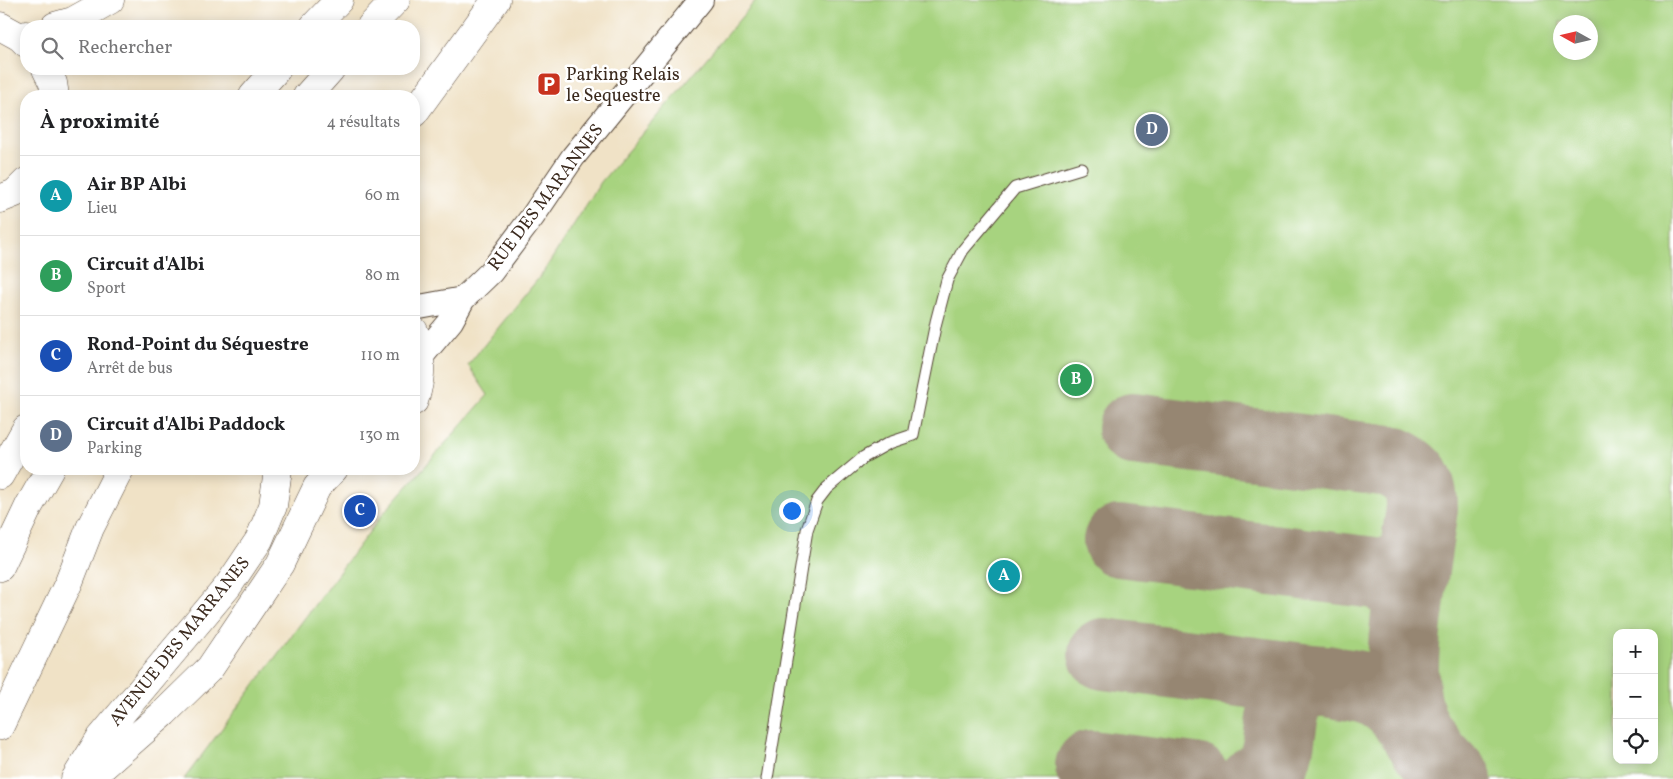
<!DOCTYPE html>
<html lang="fr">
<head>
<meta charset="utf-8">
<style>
	:root { --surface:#fff; --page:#f6f6f6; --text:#202124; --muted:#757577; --line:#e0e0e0; --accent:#c8321e }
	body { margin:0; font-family:Vollkorn,serif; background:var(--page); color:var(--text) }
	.controls { position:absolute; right:15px; bottom:15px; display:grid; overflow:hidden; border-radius:10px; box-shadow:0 2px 12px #0003 }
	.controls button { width:45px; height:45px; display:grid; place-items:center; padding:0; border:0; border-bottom:1px solid var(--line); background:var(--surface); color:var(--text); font:25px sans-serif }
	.compass { position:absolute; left:1553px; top:15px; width:45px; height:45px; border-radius:50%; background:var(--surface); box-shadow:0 2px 12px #0003; rotate:278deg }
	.you { position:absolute; left:791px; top:510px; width:18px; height:18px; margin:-12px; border:4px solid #fff; border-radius:50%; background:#1a73e8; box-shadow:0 0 0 8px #1a73e833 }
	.badge { display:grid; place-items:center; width:32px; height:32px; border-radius:50%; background:var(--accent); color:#fff; font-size:16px; font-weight:700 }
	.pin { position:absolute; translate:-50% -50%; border:2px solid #fff; box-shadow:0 1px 5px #0006 }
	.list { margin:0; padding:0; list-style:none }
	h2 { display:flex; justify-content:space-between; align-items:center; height:65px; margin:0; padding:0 20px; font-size:21px }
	h2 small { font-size:16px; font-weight:400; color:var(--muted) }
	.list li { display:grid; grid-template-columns:32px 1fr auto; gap:15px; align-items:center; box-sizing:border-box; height:80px; padding:0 20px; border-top:1px solid var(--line) }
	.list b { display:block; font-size:19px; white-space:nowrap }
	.list p { margin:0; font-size:16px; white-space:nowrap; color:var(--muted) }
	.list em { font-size:16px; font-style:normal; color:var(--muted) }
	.icon { flex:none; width:28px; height:28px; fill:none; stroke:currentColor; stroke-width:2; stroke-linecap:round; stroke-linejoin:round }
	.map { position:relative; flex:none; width:1673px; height:779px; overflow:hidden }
	.search { position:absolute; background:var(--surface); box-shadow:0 2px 12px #0003; left:20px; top:20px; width:400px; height:55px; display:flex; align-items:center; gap:12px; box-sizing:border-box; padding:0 18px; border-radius:20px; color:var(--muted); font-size:19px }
	.panel { position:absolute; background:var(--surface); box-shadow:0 2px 12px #0003; left:20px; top:90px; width:400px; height:385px; border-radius:20px }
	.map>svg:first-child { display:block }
	.green { fill:#a7d37f; stroke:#717e4e; fill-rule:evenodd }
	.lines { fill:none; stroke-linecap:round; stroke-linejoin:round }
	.taxiway { stroke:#968672; stroke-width:72 }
	.service-casing { stroke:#564637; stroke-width:13 }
	.minor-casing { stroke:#564637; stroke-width:26 }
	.tertiary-casing { stroke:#564637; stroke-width:29 }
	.primary-casing { stroke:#564637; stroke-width:29 }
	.trunk-casing { stroke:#564637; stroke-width:29 }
	.service { stroke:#fff; stroke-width:11 }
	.minor { stroke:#fff; stroke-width:24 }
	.tertiary { stroke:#fff; stroke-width:28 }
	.primary { stroke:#fff; stroke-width:28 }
	.trunk { stroke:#fff; stroke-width:28 }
	.labels { text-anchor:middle; stroke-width:5; stroke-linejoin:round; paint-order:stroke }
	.poi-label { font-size:18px; fill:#3b2a1e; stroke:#fff; text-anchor:start }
	.street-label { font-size:18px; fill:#3b2a1e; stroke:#fff }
</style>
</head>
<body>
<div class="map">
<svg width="1673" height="779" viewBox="0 0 1673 779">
	<rect width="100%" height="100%" fill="#fff"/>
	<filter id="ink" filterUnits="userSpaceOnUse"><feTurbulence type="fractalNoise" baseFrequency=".02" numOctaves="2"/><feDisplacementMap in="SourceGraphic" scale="10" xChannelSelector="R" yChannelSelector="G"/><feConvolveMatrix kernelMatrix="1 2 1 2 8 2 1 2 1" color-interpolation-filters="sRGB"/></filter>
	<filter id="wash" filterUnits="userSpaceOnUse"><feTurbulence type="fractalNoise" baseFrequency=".0096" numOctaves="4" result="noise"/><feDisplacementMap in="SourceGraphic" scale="20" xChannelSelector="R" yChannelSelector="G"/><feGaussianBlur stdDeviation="1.12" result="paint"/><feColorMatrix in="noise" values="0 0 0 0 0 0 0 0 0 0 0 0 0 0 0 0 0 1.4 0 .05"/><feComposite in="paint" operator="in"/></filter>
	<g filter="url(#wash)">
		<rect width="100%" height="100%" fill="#f0e2c6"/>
		<path class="green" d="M756 0H1673V779H184L382 515 488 395 468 365 542 274 601 182ZM1560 22H1590V52H1560ZM1617 633H1654V760H1617Z"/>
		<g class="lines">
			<path class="taxiway" d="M1133 429 1390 461C1414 471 1422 481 1422 508 1418 535 1414 563 1410 591 1405 632 1395 690 1415 729 1425 748 1441 765 1456 779
				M1119 541 1375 573C1394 578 1403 590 1408 609
				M1104 654 1320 681
				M1091 766 1195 779
				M1257 779C1297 758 1262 691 1314 681 1323 679 1335 683 1344 684 1380 688 1395 700 1415 729"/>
		</g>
	</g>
	<g filter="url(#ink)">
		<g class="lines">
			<g class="service-casing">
				<path id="service" d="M767 779 807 530 817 501 827 488 864 457 889 443 913 435 936 322 947 280 963 250 1015 188 1081 168"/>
			</g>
			<g class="minor-casing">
				<path id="minor" d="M414 308 463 299
					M420 358 451 321 463 299 491 272 533 216 573 157 701 0"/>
			</g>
			<g class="tertiary-casing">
				<path id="tertiary" d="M75 779 99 740 228 586 259 540 273 506 278 469
					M89 779 164 713 210 668 280 564 317 487 334 469"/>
			</g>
			<g class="primary-casing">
				<path id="primary" d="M0 26 20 37 26 43
					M46 69 53 83 55 96
					M0 199 15 193 26 182
					M414 331C423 353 422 379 414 401"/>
			</g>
			<g class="trunk-casing">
				<path id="trunk" d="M55 26 73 21 110 0
					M314 26 339 0
					M371 26 396 0
					M20 37 26 35
					M253 96 277 69
					M307 96 331 69
					M414 113 496 0
					M0 475 26 429
					M0 567 29 506 50 469
					M0 726 69 582 90 528 120 469"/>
			</g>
			<use href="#service" class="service"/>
			<use href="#minor" class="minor"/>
			<use href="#tertiary" class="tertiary"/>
			<use href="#primary" class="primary"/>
			<use href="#trunk" class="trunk"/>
		</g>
	</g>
	<defs>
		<g id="parking-square" transform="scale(1.25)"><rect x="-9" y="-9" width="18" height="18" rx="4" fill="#c8321e" stroke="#fff"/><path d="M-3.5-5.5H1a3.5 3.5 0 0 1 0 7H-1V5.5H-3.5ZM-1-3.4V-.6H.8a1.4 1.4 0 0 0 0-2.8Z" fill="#fff"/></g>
	</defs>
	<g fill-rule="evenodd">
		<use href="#parking-square" x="549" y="84"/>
	</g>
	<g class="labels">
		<g class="poi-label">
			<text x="566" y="80">Parking Relais<tspan x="566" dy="21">le Sequestre</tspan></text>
		</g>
		<g class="street-label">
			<text transform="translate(545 197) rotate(-53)" y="6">RUE DES MARANNES</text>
			<text transform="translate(179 641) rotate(-51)" y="6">AVENUE DES MARRANES</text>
		</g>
	</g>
</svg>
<div class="controls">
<button>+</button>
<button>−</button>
<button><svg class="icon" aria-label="locate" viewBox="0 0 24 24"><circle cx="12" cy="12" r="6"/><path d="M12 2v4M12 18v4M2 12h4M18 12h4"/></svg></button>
</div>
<svg class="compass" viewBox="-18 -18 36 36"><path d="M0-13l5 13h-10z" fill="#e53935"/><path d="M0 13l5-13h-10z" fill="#757577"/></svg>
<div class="you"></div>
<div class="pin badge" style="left:1004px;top:576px;background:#0f9aa8">A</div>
<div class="pin badge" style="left:1076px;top:380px;background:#2e9e5b">B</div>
<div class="pin badge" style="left:360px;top:511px;background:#1a4fb4">C</div>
<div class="pin badge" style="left:1152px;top:130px;background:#5c6f8a">D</div>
<div class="search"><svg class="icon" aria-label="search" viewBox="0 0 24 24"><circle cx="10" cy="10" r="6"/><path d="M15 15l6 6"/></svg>Rechercher</div>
<section class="panel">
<h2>À proximité<small>4 résultats</small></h2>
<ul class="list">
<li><span class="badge" style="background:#0f9aa8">A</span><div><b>Air BP Albi</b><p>Lieu</p></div><em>60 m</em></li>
<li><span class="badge" style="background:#2e9e5b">B</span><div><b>Circuit d'Albi</b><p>Sport</p></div><em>80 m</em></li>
<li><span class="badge" style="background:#1a4fb4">C</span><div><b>Rond-Point du Séquestre</b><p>Arrêt de bus</p></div><em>110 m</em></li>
<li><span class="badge" style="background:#5c6f8a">D</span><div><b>Circuit d'Albi Paddock</b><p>Parking</p></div><em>130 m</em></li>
</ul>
</section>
</div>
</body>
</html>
